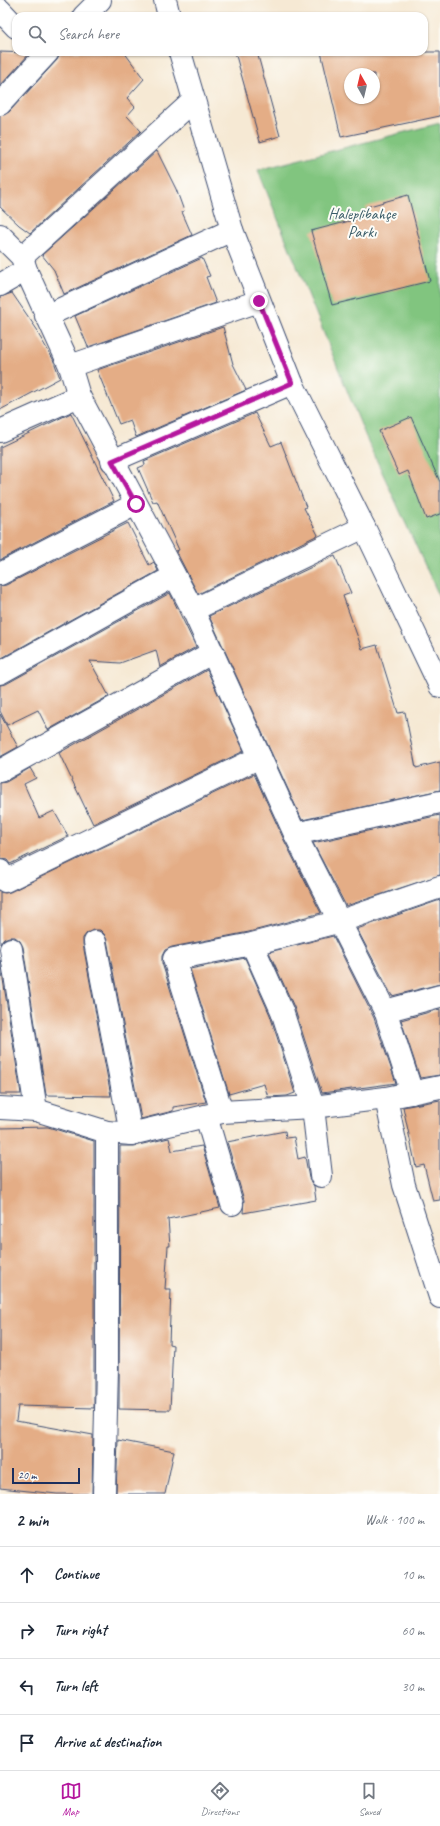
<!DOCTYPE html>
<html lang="en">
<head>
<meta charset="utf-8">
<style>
	:root { --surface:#fff; --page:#f6f6f7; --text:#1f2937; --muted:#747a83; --line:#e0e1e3; --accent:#b5179e }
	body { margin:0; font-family:Caveat,sans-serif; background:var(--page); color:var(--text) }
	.compass { position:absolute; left:344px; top:68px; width:36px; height:36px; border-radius:50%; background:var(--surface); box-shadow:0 1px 3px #0004; rotate:352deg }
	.scale { position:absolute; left:12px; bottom:10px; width:68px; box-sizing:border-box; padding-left:4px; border:2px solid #1b2f5e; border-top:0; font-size:11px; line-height:14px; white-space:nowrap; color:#1b2f5e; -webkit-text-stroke:3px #fdfcf7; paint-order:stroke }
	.stop { position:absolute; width:12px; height:12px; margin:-9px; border:3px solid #b5179e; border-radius:50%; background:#fff }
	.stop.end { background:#b5179e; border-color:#fff; box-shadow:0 1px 4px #0008 }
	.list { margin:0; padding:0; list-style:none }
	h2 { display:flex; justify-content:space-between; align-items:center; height:52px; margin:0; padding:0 16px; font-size:17px }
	h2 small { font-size:13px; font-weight:400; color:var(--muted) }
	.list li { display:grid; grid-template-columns:26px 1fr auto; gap:12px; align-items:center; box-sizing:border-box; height:56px; padding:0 16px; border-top:1px solid var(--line) }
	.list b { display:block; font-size:15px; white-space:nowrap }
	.list em { font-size:13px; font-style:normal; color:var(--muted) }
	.icon { flex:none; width:22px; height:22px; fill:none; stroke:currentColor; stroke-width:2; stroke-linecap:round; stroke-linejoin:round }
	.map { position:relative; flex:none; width:440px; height:1494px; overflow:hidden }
	.search { position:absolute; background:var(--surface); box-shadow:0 1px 3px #0004; left:12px; right:12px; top:12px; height:44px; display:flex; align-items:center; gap:10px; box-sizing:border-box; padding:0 14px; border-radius:12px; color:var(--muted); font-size:15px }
	.sheet { height:276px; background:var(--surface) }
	nav { display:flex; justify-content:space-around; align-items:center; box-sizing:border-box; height:56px; border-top:1px solid var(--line); background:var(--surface); font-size:11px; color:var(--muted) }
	nav a { display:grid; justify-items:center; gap:2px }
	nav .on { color:var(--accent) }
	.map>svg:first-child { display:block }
	.green { fill:#81c57f; stroke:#4e7a6e }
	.building { fill:#e4ad86; fill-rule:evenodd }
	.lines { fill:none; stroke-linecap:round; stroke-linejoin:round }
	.minor-casing { stroke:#3c4b70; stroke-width:24 }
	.tertiary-casing { stroke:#3c4b70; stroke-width:24 }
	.minor { stroke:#fff; stroke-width:22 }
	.tertiary { stroke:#fff; stroke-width:22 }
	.route { stroke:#b5179e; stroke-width:5 }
	.labels { text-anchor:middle; stroke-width:4; stroke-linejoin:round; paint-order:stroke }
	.park-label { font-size:16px; fill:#3a5c68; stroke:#fdfcf7 }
</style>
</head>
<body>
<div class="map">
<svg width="440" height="1494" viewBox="0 0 440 1494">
	<rect width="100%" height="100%" fill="#fdfcf7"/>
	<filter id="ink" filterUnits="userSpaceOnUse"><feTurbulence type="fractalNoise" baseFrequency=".025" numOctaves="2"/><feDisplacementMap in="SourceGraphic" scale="8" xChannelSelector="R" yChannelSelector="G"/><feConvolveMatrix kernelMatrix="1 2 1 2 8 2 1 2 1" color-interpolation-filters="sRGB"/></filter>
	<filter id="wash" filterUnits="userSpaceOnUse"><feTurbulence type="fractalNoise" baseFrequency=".012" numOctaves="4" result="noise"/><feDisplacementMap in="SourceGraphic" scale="16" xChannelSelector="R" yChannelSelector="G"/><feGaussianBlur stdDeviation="0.9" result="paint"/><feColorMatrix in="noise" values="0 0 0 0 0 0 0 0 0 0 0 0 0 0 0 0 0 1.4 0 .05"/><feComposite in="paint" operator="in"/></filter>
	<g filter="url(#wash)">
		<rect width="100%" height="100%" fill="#f6e9d4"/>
		<path class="green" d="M440 123V598L365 435 258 170Z"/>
		<g id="blocks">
			<path class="building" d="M0 52 30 53 0 86Z
				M61 52H124L144 79 127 98 135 107 127 116 141 131 30 233 19 225 0 207V116L9 112 57 60Z
				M235 52H257L280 136 260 142Z
				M321 52H440V116L341 137ZM350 74H374V98H350Z
				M157 151 176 189 184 211 182 212 192 235 64 294 54 270 42 255Z
				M408 195 430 281 332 305 311 231 369 216 366 207Z
				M202 258 210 276 206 277 216 303 88 347 75 316Z
				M12 293 38 331 37 332 53 359 60 378 0 410V297Z
				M223 327 233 364 246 390 136 437 130 420 119 424 97 370Z
				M71 413 114 501 0 560V447Z
				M255 413 271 446 281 442 306 507 304 508 318 535 198 594 176 551 179 550 157 501 153 502 138 468 145 465 144 461Z
				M411 417 440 482V514L426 519 408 471 399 475 379 431Z
				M128 523 149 565 154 562 158 571 0 659V586L6 585Z
				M335 556 351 593 343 596 362 649 377 645 398 713 405 712 416 768 440 762V790L302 820 209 616Z
				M170 593 196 647 160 667 156 650 120 663 90 661 109 696 48 730 38 710 7 725 0 711V685L6 684Z
				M207 670 244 751 93 824 59 753Z
				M0 714 18 747 0 757Z
				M30 768 36 778 24 784 39 818 54 811 68 836 10 864 7 860 0 859V783L6 782Z
				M254 774 284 840 321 913 249 932 172 947 165 950 162 956V963L206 1102 173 1107V1111L141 1119 107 940 104 934 100 930H93L87 933 83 938V944L111 1096 46 1095 23 947 20 941 15 937H9L4 939 0 944V892L5 893 10 892Z
				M440 815V875L346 906 313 843Z
				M440 900V984L392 996 357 929Z
				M333 936 374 1018 396 1083 322 1093 294 1007 269 952Z
				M245 958 270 1015 295 1093 287 1096 268 1097 264 1084 229 1094 190 969Z
				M0 960 21 1094H0Z
				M440 1009V1075L420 1078 401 1020Z
				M440 1100V1200L433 1201 424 1165 416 1167 403 1107Z
				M48 1127 94 1141V1408L18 1406 16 1421 93 1435 92 1494H57L0 1488V1128Z
				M285 1131 286 1138 294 1137 298 1159 305 1157 309 1178 314 1186 316 1200 243 1213 244 1200 227 1142Z
				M169 1138 172 1151 202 1146 220 1208 168 1219 170 1246H168L165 1289H171L169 1344 173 1345 170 1410 119 1409 120 1146H134Z
				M118 1440 174 1451 165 1494H116Z"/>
		</g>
	</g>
	<g filter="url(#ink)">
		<use href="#blocks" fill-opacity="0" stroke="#3c4b70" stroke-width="1"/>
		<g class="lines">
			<g class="minor-casing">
				<path id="minor" d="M0 10 16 27
					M84 16 100 0
					M0 104 48 52
					M22 257 194 100
					M0 285 26 270
					M46 316 232 230
					M70 366 259 301
					M0 431 79 396
					M112 461 292 383
					M0 574 136 504
					M193 610 364 527
					M0 673 174 576
					M0 771 213 652
					M295 834 440 802
					M0 871 5 881 260 757
					M95 942 131 1134
					M252 944 282 1011 313 1107 321 1176
					M11 949 36 1110
					M385 1011 440 996
					M386 1098 404 1185 440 1297
					M222 1112 174 959 252 944 341 921 440 887
					M206 1116 232 1204
					M104 1494 107 1368V1132"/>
			</g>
			<g class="tertiary-casing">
				<path id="tertiary" d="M165 0 169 16
					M180 52 232 230 292 383 364 527 440 686
					M0 235 22 257 26 270 70 366 79 396 193 610 295 834 386 1013 412 1093
					M0 1108 36 1110 107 1132 131 1134 222 1112 313 1107 386 1098 440 1087"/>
			</g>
			<use href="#minor" class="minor"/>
			<use href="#tertiary" class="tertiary"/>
		</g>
	</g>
	<g class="lines" filter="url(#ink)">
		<path class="route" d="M136 504 112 461 292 383 259 301"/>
	</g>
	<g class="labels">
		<g class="park-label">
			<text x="362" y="219">Haleplibahçe<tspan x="362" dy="18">Parkı</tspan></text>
		</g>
	</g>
</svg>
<svg class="compass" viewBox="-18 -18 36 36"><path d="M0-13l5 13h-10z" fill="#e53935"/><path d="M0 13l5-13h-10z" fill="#747a83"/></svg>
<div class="scale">20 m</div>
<div class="stop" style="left:136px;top:504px"></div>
<div class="stop end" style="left:259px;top:301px"></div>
<div class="search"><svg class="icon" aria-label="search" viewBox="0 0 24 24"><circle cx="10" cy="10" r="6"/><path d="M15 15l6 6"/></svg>Search here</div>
</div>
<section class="sheet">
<h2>2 min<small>Walk · 100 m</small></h2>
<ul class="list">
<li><svg class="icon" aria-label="ahead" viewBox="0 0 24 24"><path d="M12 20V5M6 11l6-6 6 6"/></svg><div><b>Continue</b></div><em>10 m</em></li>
<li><svg class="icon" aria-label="right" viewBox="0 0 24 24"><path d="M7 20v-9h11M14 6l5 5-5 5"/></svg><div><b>Turn right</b></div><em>60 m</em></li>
<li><svg class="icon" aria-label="left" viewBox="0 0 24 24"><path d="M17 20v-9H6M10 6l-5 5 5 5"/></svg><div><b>Turn left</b></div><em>30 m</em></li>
<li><svg class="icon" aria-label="arrive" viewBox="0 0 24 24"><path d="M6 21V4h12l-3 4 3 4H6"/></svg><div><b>Arrive at destination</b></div></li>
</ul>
</section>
<nav>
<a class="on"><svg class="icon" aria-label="map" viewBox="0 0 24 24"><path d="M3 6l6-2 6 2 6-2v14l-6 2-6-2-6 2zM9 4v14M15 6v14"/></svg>Map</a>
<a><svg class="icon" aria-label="directions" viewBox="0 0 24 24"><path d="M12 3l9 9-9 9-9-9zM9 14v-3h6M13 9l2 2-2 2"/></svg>Directions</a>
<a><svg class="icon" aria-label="saved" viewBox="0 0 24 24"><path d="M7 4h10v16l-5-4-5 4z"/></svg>Saved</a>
</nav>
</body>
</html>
